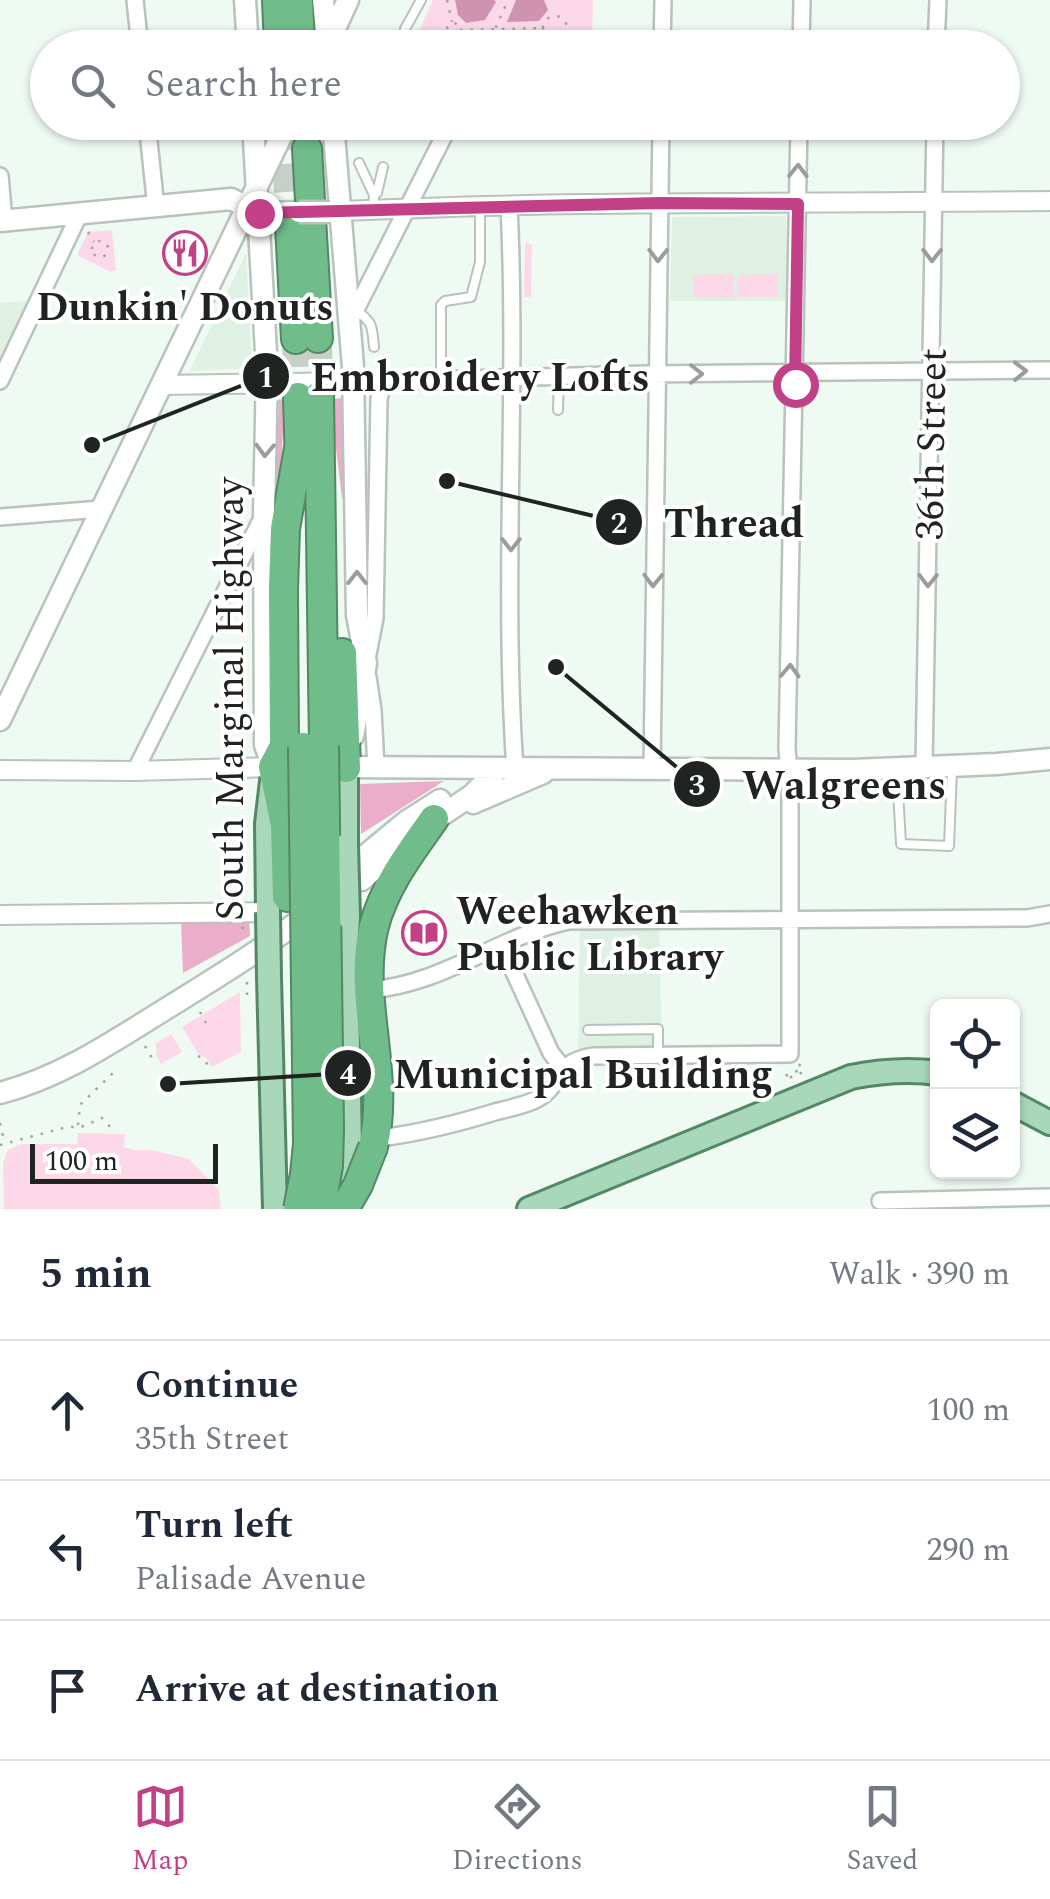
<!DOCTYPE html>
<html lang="en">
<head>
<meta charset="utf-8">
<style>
	:root { --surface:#fff; --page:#f6f6f7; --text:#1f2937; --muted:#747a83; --line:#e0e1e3; --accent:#c24088 }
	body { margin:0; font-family:Spectral,serif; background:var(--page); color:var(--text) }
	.controls { position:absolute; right:30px; bottom:30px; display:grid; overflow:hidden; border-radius:15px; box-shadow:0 2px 8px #0004 }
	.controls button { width:90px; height:90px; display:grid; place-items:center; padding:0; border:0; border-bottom:2px solid var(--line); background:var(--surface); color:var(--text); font:50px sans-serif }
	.scale { position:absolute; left:30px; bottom:25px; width:188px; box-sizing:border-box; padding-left:10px; border:5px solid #202421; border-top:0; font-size:28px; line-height:35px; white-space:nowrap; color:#202421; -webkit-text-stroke:8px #fff; paint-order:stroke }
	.stop { position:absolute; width:30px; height:30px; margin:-22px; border:8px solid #c24088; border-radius:50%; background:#fff }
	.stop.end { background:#c24088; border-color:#fff; box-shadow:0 2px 10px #0008 }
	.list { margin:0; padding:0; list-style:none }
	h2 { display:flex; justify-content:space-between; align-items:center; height:130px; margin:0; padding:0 40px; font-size:42px }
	h2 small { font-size:32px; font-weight:400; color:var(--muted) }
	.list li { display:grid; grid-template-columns:65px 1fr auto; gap:30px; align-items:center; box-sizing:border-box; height:140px; padding:0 40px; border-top:2px solid var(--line) }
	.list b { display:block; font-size:38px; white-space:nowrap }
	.list p { margin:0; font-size:32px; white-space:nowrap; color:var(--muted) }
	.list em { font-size:32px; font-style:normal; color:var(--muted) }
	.icon { flex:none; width:55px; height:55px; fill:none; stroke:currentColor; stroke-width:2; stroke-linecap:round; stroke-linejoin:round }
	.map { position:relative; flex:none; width:1050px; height:1209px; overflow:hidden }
	.search { position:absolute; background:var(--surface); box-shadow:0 2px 8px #0004; left:30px; right:30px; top:30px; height:110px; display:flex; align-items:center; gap:25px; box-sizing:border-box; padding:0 35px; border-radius:55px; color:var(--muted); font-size:38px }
	.sheet { height:550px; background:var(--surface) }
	nav { display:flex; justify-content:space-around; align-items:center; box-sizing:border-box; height:140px; border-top:2px solid var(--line); background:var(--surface); font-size:28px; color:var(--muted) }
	nav a { display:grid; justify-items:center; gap:5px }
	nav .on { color:var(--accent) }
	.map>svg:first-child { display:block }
	.built { fill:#def1e3 }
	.green { fill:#fdd8e8 }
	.forest { fill:#ebaeca }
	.water { fill:#cf93af }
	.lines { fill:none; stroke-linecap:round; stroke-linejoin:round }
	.motorway-tunnel { stroke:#c6d0c8; stroke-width:28; stroke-dasharray:28 14; stroke-linecap:butt }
	.service-casing { stroke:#b8c3bb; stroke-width:12 }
	.minor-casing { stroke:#b8c3bb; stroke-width:20 }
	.tertiary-casing { stroke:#b8c3bb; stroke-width:22 }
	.secondary-casing { stroke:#b8c3bb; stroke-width:25 }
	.primary-casing { stroke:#548766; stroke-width:28 }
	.motorway-casing { stroke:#548766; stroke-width:32 }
	.path { stroke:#9da69f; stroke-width:2.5; stroke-dasharray:2.5 8; stroke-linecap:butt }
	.service { stroke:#fff; stroke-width:8 }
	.minor { stroke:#fff; stroke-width:15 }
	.tertiary { stroke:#fff; stroke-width:18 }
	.secondary { stroke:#fff; stroke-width:20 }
	.primary { stroke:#a9d7b9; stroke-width:22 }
	.motorway { stroke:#70bc8b; stroke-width:28 }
	.secondary-bridge-casing { stroke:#b8c3bb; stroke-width:25; stroke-linecap:butt }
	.primary-bridge-casing { stroke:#548766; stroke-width:28; stroke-linecap:butt }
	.motorway-bridge-casing { stroke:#548766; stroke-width:32; stroke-linecap:butt }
	.secondary-bridge { stroke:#fff; stroke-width:20 }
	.primary-bridge { stroke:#a9d7b9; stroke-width:22 }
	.motorway-bridge { stroke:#70bc8b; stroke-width:28 }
	.oneway { stroke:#9b9c9b }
	.route { stroke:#c24088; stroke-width:12 }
	.labels { text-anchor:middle; stroke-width:8; stroke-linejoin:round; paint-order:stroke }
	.poi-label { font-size:40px; font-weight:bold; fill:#202421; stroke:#fff }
	.street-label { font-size:40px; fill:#202421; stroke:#fff }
	.leader { fill:none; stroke:#202421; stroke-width:4 }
	.callout-dot { fill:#202421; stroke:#fff; stroke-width:4 }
	.mark-label { font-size:30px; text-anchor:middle; font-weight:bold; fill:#fff }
	.callout-label { font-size:42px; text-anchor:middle; font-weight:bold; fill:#202421; stroke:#fff; stroke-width:8; stroke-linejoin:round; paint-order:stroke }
</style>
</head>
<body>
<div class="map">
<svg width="1050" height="1209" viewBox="0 0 1050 1209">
	<rect width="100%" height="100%" fill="#effbf2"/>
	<path class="built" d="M786 216 788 301H670L672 217Z
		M246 253 252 368 190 371Z
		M38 300 0 381V303Z
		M659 926 662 1048 578 1050 580 927Z"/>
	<path class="green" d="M433 0H593L592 47H511C506 35 495 34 483 33L475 47 411 48Z
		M112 230 116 270 111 272 77 255 88 232Z
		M527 242 532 245 531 298 524 297 525 245Z
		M733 274 734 298H693V275Z
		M778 274V297H738L737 275Z
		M240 992 241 1052 212 1067 206 1058 199 1055 182 1027Z
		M171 1034 182 1052 161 1064 156 1055 157 1049 155 1044Z
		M78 1133 125 1134 124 1147 135 1150H151L189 1159 219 1190 221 1209H0L4 1208 3 1163 8 1150 21 1144H77Z"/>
	<path class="forest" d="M346 398 347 496 342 498 330 399Z
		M279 399 285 400 279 499H275Z
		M444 781 361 834 360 784Z
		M249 921 250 936 183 973 181 922Z"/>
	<path class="water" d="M455 0H494L496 2 485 20 466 23 458 15Z
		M516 0H544L548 10 539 21 507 22Z"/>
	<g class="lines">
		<path class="motorway-tunnel" d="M284 122 290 226
			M305 122 307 149
			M318 338 319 396
			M296 339 298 397"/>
		<g class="service-casing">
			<path id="service" d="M405 29 421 0
				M334 129 361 122
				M359 163 374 195
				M373 210 374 195 377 193 383 167
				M356 310C373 323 372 325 374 347
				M441 379V305L445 301 471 297 480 262V207
				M558 410 559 376
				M897 772 901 844 949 846 952 770
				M588 1030 658 1029V1056"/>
		</g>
		<g class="minor-casing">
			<path id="minor" d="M135 0 140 48
				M662 48 663 0
				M801 48 802 0
				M936 48 938 0
				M147 122 156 208
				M0 176 4 221
				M509 205C518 393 502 581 515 769
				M349 323 451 122
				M0 381 79 215
				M353 382 646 374 1050 370
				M0 517 101 509
				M368 654 375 618 379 399 384 380
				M368 677 373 710 376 767
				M924 766 935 122
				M652 769 661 122
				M135 771 262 518
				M502 946 551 1053 563 1068
				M370 990C444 984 499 936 569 921L1027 918 1050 914
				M387 1137C424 1132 459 1123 495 1112 507 1109 521 1106 533 1101 564 1088 550 1063 593 1056L790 1054V787L787 748 799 122
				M880 1201 1050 1197"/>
		</g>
		<g class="tertiary-casing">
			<path id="tertiary" d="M341 211C577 200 813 204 1050 201
				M162 385 353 382
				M0 770 135 771 273 767
				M0 915 268 912"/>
		</g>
		<g class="secondary-casing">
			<path id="secondary" d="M245 0 248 48
				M323 0 327 41
				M326 48 348 0
				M253 122 267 370 264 514 265 745 273 767H279
				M333 122 353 367 357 615 366 663 353 736
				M0 221 231 199 259 213 299 212
				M0 720 288 122
				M333 767 852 770 997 764 1050 759
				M473 803 543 773
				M361 859 407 821 440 800
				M362 880 414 834 472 795 499 768
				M0 1093C61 1077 111 1043 164 1010 214 979 264 949 310 912"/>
		</g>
		<g class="primary-casing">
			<path id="primary" d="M346 845V768
				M268 912 267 824 272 781
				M348 917 346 949 351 1196
				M269 977 275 1209
				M1012 1103 1050 1123
				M529 1209 851 1077C881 1071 907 1069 938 1073"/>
		</g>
		<g class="motorway-casing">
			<path id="motorway" d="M277 0 279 48
				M298 0 300 44
				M307 149 318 338
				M290 226 296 339
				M319 396 324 746
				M298 397 300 465
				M342 653 346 768
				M287 897 285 825 273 767 284 746 283 589 285 529 299 448
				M373 1147C391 1074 356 998 374 926 385 885 410 853 434 819"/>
		</g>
		<path class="path" d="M447 0 452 22
			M543 28a12 12 0 1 1 24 0a12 12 0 1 1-24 0Z
			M447 29a6 6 0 1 1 12 0a6 6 0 1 1-12 0Z
			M460 30 544 28
			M493 48 492 36 508 0
			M230 122V127
			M88 232 94 242
			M92 249a8 8 0 1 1 16 0a8 8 0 1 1-16 0Z
			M244 928H242L246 933
			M247 982V996H252
			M200 1012 206 1023
			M145 1046 155 1063
			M198 1056 204 1059 210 1069
			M799 1064 802 1069 785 1076 786 1079 801 1073 802 1075
			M0 1123 4 1141
			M78 1125 80 1105 114 1072 111 1067
			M0 1145 67 1127H81L102 1118 113 1130"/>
		<use href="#service" class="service"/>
		<use href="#minor" class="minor"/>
		<use href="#tertiary" class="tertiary"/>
		<use href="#secondary" class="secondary"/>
		<use href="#primary" class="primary"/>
		<use href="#motorway" class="motorway"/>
		<g class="secondary-bridge-casing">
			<path id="secondary-bridge" d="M299 212H330"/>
		</g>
		<g class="primary-bridge-casing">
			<path id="primary-bridge" d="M346 845 348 917
				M268 912 269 977"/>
		</g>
		<g class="motorway-bridge-casing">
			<path id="motorway-bridge" d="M298 1209 305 1174 308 1144 303 747
				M320 1209 328 1166 329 1129 324 746
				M344 1209 358 1185 373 1147"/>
		</g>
		<use href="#secondary-bridge" class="secondary-bridge"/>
		<use href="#primary-bridge" class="primary-bridge"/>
		<use href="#motorway-bridge" class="motorway-bridge"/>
	</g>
	<defs><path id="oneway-chevron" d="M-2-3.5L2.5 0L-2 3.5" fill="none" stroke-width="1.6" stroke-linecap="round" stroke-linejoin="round" transform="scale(2.5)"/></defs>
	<g class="oneway">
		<use href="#oneway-chevron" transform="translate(798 171) rotate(-89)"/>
		<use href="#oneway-chevron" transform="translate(658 255) rotate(91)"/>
		<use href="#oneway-chevron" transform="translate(932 255) rotate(91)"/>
		<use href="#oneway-chevron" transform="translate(1020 371) rotate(-1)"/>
		<use href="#oneway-chevron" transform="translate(696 374)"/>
		<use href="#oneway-chevron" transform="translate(265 450) rotate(92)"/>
		<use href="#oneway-chevron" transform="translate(511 544) rotate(90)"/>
		<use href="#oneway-chevron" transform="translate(357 578) rotate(-90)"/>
		<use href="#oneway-chevron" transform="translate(653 580) rotate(91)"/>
		<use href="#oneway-chevron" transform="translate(928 580) rotate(91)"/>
		<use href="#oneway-chevron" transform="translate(790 671) rotate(-88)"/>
	</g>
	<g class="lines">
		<path class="route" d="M259 213 659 203 798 204 795 384"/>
	</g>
	<defs>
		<g id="restaurant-ring" transform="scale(2.25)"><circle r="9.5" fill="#fff" stroke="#c24088" stroke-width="1.5"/><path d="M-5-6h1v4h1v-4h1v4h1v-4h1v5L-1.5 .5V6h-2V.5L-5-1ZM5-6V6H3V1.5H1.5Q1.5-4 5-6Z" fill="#c24088"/></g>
		<g id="library-ring" transform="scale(2.25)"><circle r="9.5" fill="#fff" stroke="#c24088" stroke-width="1.5"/><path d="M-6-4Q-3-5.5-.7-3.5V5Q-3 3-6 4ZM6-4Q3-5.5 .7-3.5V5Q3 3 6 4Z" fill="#c24088"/></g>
	</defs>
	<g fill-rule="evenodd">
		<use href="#restaurant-ring" x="185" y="253"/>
		<use href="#library-ring" x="424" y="933"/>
	</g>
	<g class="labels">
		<g class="poi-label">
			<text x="185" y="320">Dunkin' Donuts</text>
			<text x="456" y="924" text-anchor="start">Weehawken<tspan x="456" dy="46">Public Library</tspan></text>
		</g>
		<g class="street-label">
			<text transform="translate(930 444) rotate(-89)" y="14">36th Street</text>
			<text transform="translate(229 699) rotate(-90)" y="14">South Marginal Highway</text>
		</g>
	</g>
	<path class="leader" d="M92 445L266 376M447 481L619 522M556 667L697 784M168 1084L348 1073"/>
	<g class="callout-dot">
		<circle cx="92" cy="445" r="10"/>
		<circle cx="447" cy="481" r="10"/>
		<circle cx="556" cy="667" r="10"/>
		<circle cx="168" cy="1084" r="10"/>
		<circle cx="266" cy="376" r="25"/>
		<circle cx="619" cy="522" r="25"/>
		<circle cx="697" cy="784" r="25"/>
		<circle cx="348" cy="1073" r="25"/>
	</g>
	<g class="mark-label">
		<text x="266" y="387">1</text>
		<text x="619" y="533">2</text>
		<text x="697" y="795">3</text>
		<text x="348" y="1084">4</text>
	</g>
	<g class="callout-label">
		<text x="480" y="391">Embroidery Lofts</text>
		<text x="734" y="537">Thread</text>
		<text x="844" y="799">Walgreens</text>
		<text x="583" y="1088">Municipal Building</text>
	</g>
</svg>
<div class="controls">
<button><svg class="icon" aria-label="locate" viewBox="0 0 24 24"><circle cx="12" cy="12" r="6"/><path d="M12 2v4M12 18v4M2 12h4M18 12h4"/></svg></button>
<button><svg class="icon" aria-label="layers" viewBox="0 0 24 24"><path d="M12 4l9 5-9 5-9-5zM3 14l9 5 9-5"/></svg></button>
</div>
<div class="scale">100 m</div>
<div class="stop" style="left:795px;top:384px"></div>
<div class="stop end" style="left:259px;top:213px"></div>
<div class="search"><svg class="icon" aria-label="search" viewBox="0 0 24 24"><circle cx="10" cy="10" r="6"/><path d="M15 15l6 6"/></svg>Search here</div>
</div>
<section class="sheet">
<h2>5 min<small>Walk · 390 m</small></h2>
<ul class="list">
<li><svg class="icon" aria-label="ahead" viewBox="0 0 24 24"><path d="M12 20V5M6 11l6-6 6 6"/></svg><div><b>Continue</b><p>35th Street</p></div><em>100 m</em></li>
<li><svg class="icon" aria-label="left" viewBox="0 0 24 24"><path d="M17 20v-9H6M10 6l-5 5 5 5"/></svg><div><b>Turn left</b><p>Palisade Avenue</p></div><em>290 m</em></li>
<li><svg class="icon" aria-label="arrive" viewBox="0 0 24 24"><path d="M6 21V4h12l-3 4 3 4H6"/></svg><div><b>Arrive at destination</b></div></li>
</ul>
</section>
<nav>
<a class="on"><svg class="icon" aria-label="map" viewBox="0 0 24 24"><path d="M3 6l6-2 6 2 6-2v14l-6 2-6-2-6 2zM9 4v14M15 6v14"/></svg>Map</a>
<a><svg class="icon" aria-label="directions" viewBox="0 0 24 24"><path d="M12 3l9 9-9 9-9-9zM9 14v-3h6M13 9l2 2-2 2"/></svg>Directions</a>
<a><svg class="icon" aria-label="saved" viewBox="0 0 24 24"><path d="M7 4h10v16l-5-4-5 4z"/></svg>Saved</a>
</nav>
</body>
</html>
